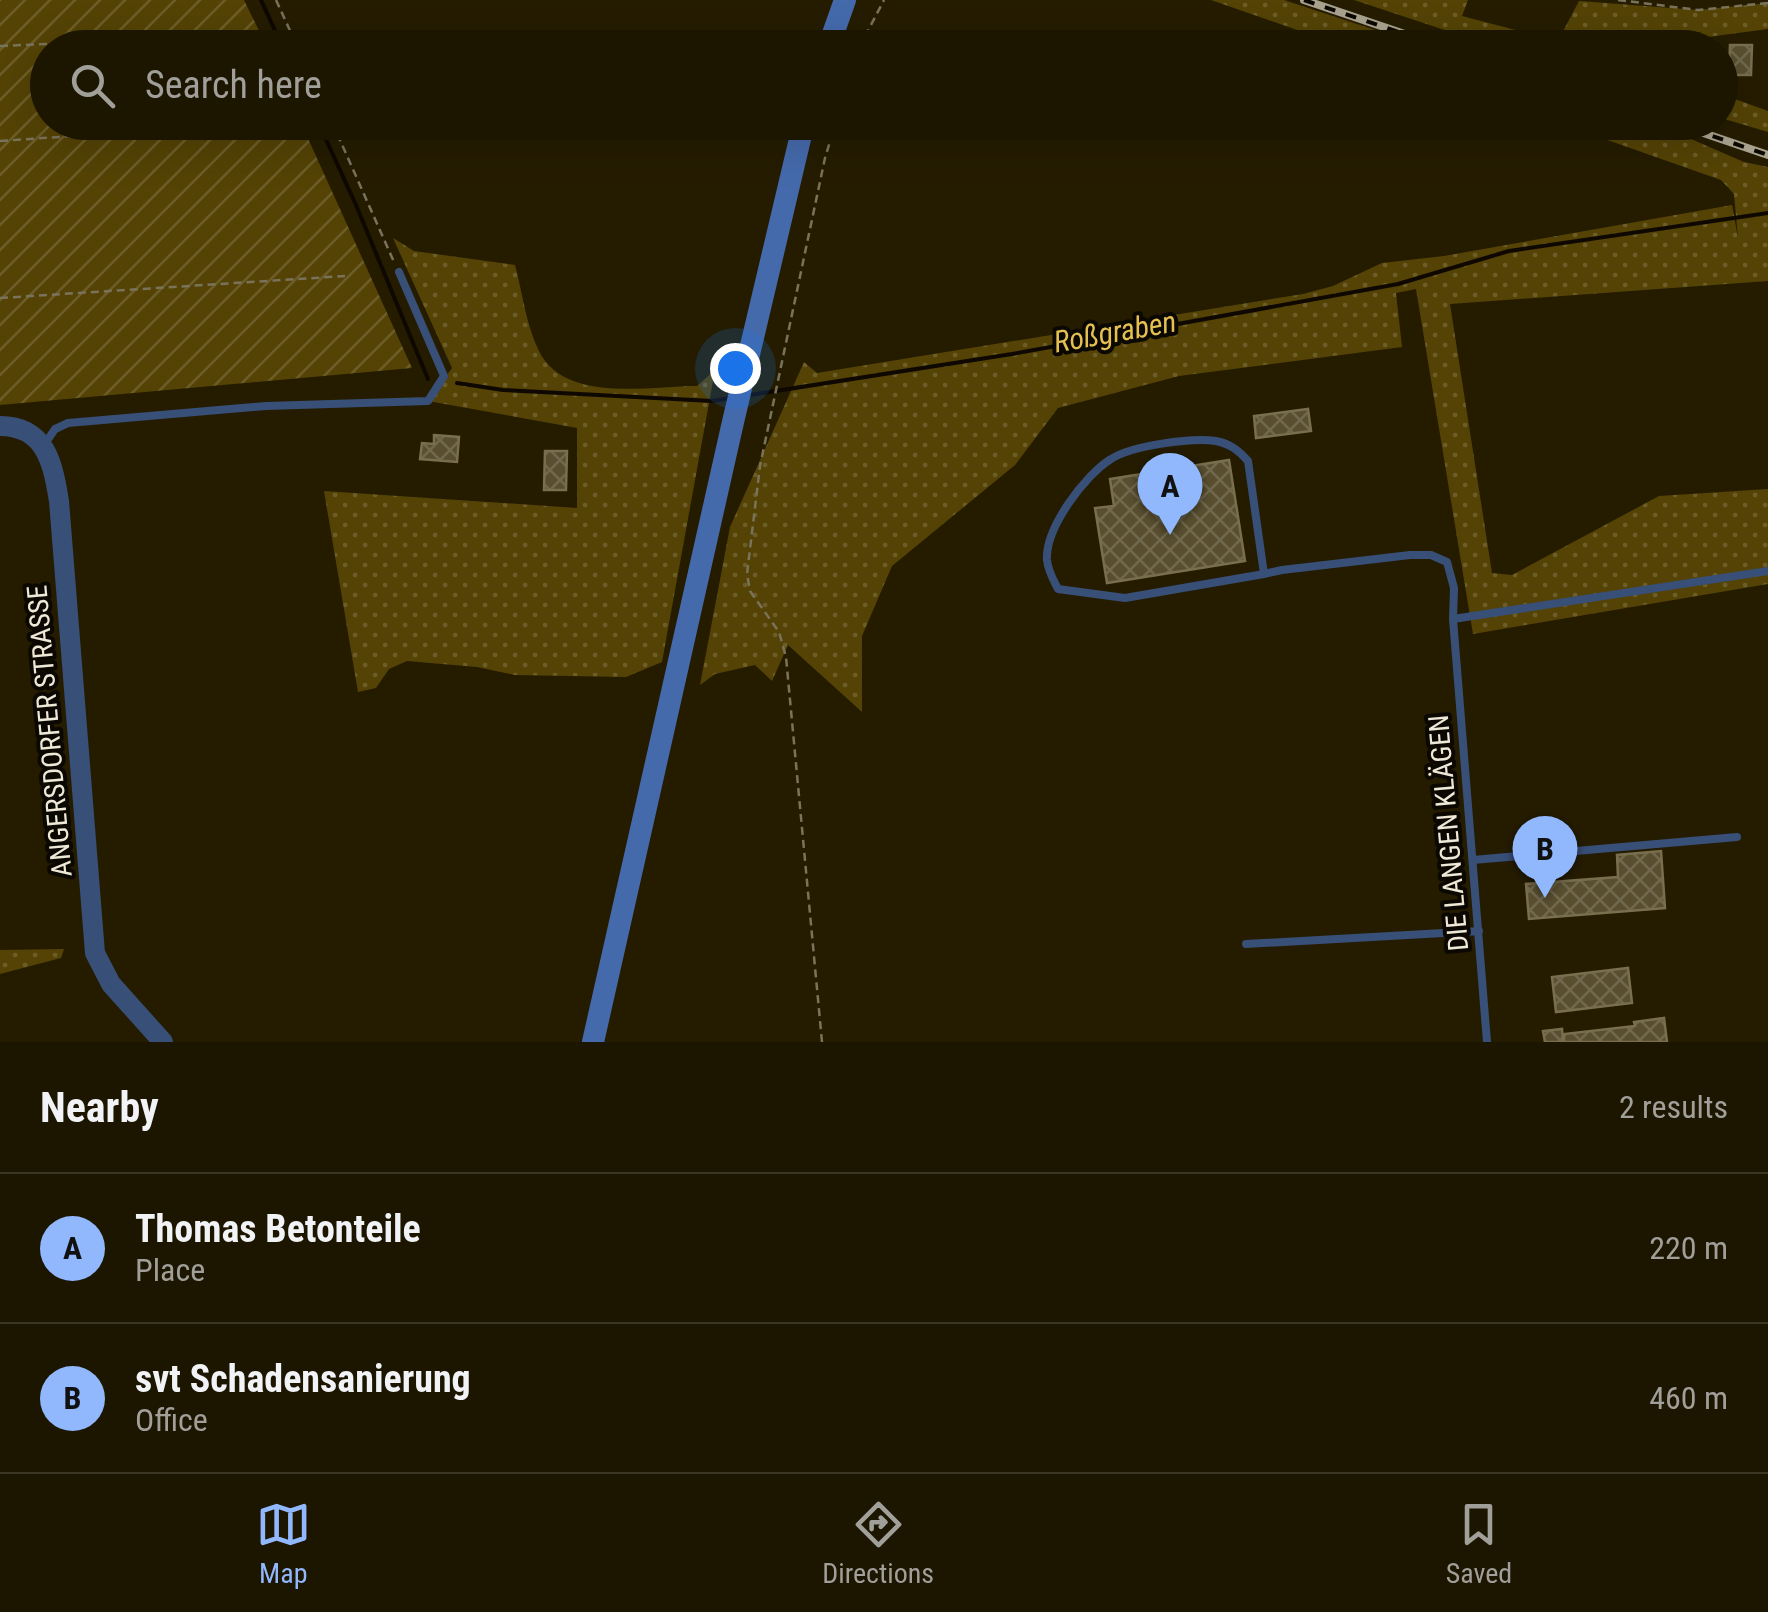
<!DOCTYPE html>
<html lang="en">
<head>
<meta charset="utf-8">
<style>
	:root { --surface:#1c1500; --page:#251e0a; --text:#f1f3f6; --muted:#a09f99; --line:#3a3422; --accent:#91b8fd }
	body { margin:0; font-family:"Roboto Condensed",sans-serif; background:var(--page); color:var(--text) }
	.you { position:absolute; left:735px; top:368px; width:35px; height:35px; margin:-25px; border:8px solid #fff; border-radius:50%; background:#1a73e8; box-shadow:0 0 0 15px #1a73e833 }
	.badge { display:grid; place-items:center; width:65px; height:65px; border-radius:50%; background:var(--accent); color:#111; font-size:32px; font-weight:700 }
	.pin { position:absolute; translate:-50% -82px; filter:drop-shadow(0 2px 5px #0008) }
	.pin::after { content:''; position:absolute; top:52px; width:35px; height:30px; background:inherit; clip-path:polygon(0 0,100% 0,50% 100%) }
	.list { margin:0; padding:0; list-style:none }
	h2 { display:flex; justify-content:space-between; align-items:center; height:130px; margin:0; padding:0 40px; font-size:42px }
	h2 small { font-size:32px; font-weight:400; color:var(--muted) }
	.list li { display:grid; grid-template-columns:65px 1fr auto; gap:30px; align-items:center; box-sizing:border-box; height:150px; padding:0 40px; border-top:2px solid var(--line) }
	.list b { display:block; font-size:38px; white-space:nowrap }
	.list p { margin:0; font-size:32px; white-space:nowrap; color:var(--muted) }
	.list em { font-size:32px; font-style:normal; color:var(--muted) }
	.icon { flex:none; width:55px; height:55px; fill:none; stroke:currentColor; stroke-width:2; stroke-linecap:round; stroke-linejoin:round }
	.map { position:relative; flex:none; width:1768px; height:1042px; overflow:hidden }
	.search { position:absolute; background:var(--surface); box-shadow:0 10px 40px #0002; left:30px; right:30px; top:30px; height:110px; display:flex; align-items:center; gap:25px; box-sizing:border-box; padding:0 35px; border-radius:55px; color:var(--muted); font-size:38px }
	.sheet { height:430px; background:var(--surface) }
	nav { display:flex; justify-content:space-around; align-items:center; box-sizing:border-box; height:140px; border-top:2px solid var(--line); background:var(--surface); font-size:28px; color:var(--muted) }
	nav a { display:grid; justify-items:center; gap:5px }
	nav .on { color:var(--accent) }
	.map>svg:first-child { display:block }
	.grass { fill:url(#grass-dots) }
	.garden { fill:url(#garden-furrows) }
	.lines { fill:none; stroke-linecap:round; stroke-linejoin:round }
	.stream { stroke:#0f0800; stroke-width:4 }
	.building { fill:url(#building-cross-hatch); stroke:#796e4e; stroke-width:2.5 }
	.path { stroke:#7a735b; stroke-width:2.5; stroke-dasharray:8 5; stroke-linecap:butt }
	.service { stroke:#384f78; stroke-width:8 }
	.tertiary { stroke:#384f78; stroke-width:20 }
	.secondary { stroke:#456aac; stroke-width:22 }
	.rail-casing { stroke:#a9a28e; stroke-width:8 }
	.rail { stroke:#0b0701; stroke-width:4; stroke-dasharray:11; stroke-linecap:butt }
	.labels { text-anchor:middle; stroke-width:8; stroke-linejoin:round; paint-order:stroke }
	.street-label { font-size:28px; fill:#eee8d7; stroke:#0b0701 }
	.water-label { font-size:30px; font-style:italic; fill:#e4c050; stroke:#0b0701 }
</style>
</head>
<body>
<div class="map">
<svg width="1768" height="1042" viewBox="0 0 1768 1042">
	<defs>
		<pattern id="grass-dots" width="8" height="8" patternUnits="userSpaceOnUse" patternTransform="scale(2.5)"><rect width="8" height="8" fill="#544305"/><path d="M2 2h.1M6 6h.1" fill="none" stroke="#6d5e29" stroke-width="1.8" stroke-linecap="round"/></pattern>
		<pattern id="garden-furrows" width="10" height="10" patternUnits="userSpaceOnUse" patternTransform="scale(2.5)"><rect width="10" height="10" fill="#544305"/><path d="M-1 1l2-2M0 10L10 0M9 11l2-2" fill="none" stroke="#6d5e29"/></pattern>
		<pattern id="building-cross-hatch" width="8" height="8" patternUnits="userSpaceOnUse" patternTransform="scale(2.5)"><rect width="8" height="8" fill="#594f30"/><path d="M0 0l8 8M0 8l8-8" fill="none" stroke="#71684d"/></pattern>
	</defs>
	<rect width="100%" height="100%" fill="#251c00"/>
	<path class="grass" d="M1211 0H1284L1427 47H1346Z
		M1354 0H1468L1462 16 1558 41 1579 1 1698 10 1768 3V29L1685 40 1682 47H1496Z
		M1721 94 1768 111V132L1721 118Z
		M1559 123H1654L1744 162 1768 167V281L1450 304 1492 573 1512 575 1659 496 1768 489V584L1473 634 1416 289 1396 293 1402 347 1179 376 1058 408 1015 465 892 566 862 636V712L788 645 772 681 755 665 715 674 700 685 730 527 804 362 817 373 1303 294 1333 286 1382 263 1444 256 1732 205 1738 238 1734 194 1721 180Z
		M393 238 414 251 515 265C522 291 526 324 538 349 563 404 647 386 697 386L715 370 662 662 626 677 515 675 477 667 407 661 389 669 376 688 358 692 324 491 577 508V428L428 401 452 368Z
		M64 949 61 958 0 974V950Z"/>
	<path class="garden" d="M0 0H244L267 47 48 48V122L301 123 412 368 0 405Z"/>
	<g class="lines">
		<path class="stream" d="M261 0 283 48
			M318 122 356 205 428 379
			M457 383 503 390 712 401 731 398
			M750 395 1012 354 1398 284 1509 251 1768 213"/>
	</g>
	<path class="building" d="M1730 45H1752L1751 75H1729Z
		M1308 409 1311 431 1256 438 1254 416Z
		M434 435 459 437 457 462 420 459 422 443 434 444Z
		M545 451H567L566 490H544Z
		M1229 460 1245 561 1107 583 1095 508 1114 506 1110 479Z
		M1661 851 1665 908 1529 919 1526 884 1618 877 1617 855Z
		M1628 968 1632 1003 1556 1012 1552 977Z
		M1664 1018 1667 1042H1564V1034L1635 1026 1634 1022Z
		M1562 1029 1563 1042H1545L1543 1031Z"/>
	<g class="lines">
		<path class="path" d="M276 0 298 48
			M1618 0 1698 10 1768 3
			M0 46 256 35
			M859 48 884 0
			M332 122 394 262
			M0 141 281 122
			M0 298 345 276
			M822 1042 786 657 779 632 750 591 747 574 760 466 825 158 836 122"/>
		<path class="service" d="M44 445 55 429 68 423 266 406 428 401 444 376 399 272
			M1264 574 1248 461C1239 451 1231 444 1216 441 1192 437 1131 446 1111 459 1085 475 1045 528 1047 560 1048 571 1053 579 1058 589L1125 598 1264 574 1282 570 1410 555H1431L1447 562 1454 588 1453 619 1487 1042
			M1453 619 1768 571
			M1473 860 1737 837
			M1246 944 1479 931"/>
		<path class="tertiary" d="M0 426C46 426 53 464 59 501L95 953 111 984 163 1042"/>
		<path class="secondary" d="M828 48 845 0
			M593 1042 733 422 804 122"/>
		<g class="rail-casing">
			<path id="rail" d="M1304 0 1446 48
				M1436 35 1474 48
				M1671 122 1768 155"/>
		</g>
		<use href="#rail" class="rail"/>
	</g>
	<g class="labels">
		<g class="street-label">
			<text transform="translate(49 731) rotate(-95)" y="10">ANGERSDORFER STRASSE</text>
			<text transform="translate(1448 833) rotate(-95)" y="10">DIE LANGEN KLÄGEN</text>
		</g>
		<g class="water-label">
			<text transform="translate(1115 332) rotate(-10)" y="10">Roßgraben</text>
		</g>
	</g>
</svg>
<div class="you"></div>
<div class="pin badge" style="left:1170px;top:535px">A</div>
<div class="pin badge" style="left:1545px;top:898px">B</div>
<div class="search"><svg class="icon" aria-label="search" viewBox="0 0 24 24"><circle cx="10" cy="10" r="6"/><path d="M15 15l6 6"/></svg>Search here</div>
</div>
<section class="sheet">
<h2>Nearby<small>2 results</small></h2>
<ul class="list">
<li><span class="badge">A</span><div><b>Thomas Betonteile</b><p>Place</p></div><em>220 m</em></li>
<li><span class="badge">B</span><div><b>svt Schadensanierung</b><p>Office</p></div><em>460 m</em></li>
</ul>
</section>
<nav>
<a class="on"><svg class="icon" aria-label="map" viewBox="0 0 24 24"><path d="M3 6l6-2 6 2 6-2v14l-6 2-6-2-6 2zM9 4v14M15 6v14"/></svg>Map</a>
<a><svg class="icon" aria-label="directions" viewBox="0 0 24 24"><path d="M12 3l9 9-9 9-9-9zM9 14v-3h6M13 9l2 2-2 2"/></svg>Directions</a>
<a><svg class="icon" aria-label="saved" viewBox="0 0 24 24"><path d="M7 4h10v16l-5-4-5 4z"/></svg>Saved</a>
</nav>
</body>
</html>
